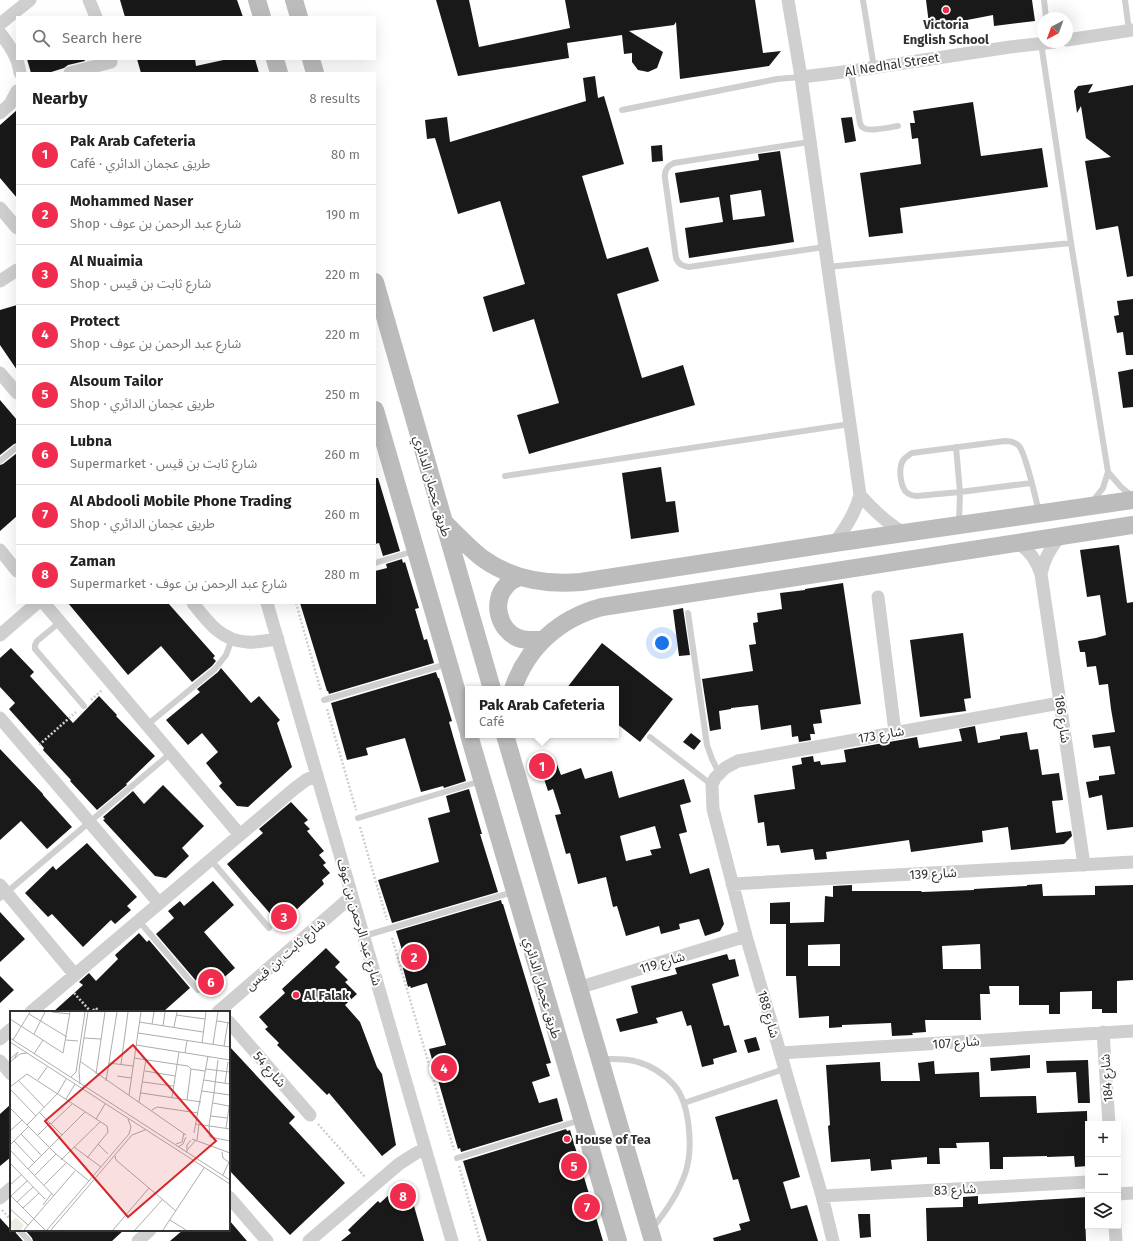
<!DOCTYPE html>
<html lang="en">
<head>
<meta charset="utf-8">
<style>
	:root { --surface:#fff; --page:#f6f6f6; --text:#222; --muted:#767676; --line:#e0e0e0; --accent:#f02d4e }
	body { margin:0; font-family:"Fira Sans","Noto Sans Arabic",sans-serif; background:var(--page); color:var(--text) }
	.controls { position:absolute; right:12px; bottom:12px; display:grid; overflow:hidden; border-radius:0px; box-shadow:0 4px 16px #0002 }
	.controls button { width:36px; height:36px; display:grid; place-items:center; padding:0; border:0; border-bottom:1px solid var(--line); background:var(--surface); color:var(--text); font:20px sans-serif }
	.compass { position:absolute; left:1037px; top:12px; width:36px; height:36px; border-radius:50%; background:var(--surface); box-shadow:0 4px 16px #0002; rotate:221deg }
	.you { position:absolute; left:662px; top:643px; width:14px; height:14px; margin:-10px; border:3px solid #fff; border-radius:50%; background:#1a73e8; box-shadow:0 0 0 6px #1a73e833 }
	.badge { display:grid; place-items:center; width:26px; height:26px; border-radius:50%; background:var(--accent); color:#fff; font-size:13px; font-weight:700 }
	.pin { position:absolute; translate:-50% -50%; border:2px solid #fff; box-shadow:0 1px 4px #0006 }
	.popup { position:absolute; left:465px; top:686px; width:154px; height:52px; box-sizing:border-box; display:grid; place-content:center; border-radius:0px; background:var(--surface); filter:drop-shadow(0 1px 3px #0005); font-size:13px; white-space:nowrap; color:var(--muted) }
	.popup b { font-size:15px; color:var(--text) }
	.popup::after { content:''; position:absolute; left:50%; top:100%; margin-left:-8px; border:8px solid transparent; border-top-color:var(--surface) }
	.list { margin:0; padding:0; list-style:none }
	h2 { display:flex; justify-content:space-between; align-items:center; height:52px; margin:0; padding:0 16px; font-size:17px }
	h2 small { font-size:13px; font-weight:400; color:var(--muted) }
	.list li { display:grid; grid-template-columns:26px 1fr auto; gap:12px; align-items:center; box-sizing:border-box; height:60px; padding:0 16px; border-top:1px solid var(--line) }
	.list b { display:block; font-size:15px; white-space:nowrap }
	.list p { margin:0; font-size:13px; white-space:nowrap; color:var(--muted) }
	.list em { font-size:13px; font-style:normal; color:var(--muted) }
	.icon { flex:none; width:22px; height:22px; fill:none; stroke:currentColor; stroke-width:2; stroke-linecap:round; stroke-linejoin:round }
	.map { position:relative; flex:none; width:1133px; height:1241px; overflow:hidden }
	.search { position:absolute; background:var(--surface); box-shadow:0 4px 16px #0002; left:16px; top:16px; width:360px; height:44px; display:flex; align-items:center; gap:10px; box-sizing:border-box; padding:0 14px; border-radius:0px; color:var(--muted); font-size:15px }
	.panel { position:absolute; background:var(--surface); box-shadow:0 4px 16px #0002; left:16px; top:72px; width:360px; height:532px; border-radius:0px }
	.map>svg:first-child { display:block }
	.building { fill:#191919; fill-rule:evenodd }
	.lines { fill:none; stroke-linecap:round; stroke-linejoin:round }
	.path { stroke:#cfcfcf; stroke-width:2.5; stroke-dasharray:2 2; stroke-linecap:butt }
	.lane { stroke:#cfcfcf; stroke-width:6 }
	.street { stroke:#cfcfcf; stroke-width:13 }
	.secondary { stroke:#bcbcbc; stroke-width:18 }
	.poi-dot { fill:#f02d4e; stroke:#fff; stroke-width:1.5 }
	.labels { text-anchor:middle; stroke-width:4; stroke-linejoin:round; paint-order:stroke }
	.poi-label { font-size:13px; font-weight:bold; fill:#323232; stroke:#fff; text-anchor:start }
	.street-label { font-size:13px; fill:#323232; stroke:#fff }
	.inset-road { fill:none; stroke:#adadad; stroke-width:1 }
	.view { fill:#d62828; fill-opacity:0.15; stroke:#d62828; stroke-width:2 }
	.inset-edge { fill:none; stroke:#323232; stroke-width:2 }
</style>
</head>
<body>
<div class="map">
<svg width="1133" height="1241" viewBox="0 0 1133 1241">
	<rect width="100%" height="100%" fill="#fff"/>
	<path class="building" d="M120 0H237L243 17H125Z
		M436 0H469L479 47 570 28 565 0H755L763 53 781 51 769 66 680 79 676 22 674 25 629 31 663 52 657 68 648 72 638 70 632 62V53L624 54 622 35 567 43 569 58 458 76Z
		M926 0H1032L1035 21 994 26 993 15 967 20 929 24Z
		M27 59H84L85 61 68 65 64 68 48 73H31Z
		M137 59H195L196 66 228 59H255L259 73H141Z
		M595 76 598 98 604 96 624 164 582 176 607 259 648 247 659 281 617 294 642 378 683 365 695 405 529 454 517 415 559 403 534 319 493 332 483 297 525 284 500 201 458 214 435 138 427 139 425 120 447 117 450 142 586 101 583 78Z
		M1093 84 1088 93 1133 85V276L1127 277 1118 226 1096 230 1085 161 1111 157 1086 138 1081 106 1077 113 1074 91 1078 86Z
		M973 102 981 156 1042 148 1048 187 900 208 903 233 869 237 860 173 921 164 918 138 912 139 910 123H915L913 111Z
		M17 110V198L0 178V125Z
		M852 117 856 141 845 143 841 118Z
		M662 145 663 161 652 162 651 146Z
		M780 151 794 242 689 258 685 228 723 222 719 197 680 203 675 173 759 160 758 154ZM761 190 765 216 733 220 730 195Z
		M1133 299V355H1126L1123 332 1117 333 1114 316 1119 315 1117 301Z
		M17 305V370L0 345V310Z
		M1133 369V407L1123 408 1118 372Z
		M0 400 17 420V443L14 444 0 455Z
		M17 453V516L0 531V465L3 464Z
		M661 467 666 502 675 501 679 532 631 539 622 473Z
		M375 478H378L400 551 383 556 379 543 375 544Z
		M1119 545 1127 603 1133 602V827L1107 830 1102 795 1089 798 1086 782 1099 780V776L1115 774 1110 746 1094 748 1092 735 1115 732 1111 709 1108 684 1099 685 1096 666 1087 667 1085 652H1080L1078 641 1096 638 1106 635 1100 595 1087 597 1080 550Z
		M402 559 403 563 405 562 419 608 415 609 424 640 427 639 434 663 329 694 328 691H327L300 603H375V571L387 568 386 564Z
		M843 583 861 704 820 710 822 723 813 724 815 734H810L811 740 799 742 798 736 792 737 791 725 761 730 758 705 731 708V709L719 711 721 729 710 731 702 679 753 671 749 645 756 644 753 623 758 622 757 613 782 609 780 593 805 590V589Z
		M68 603H168L215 656 213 658 216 661 212 666 192 682 161 646 128 675Z
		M683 608 690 655 679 656 673 610Z
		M963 633 971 698 964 699 966 711 920 717 910 640Z
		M602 643 673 699 640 742 616 723V689H566Z
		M11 648 34 672 30 676 73 723 99 696 117 715 116 716 155 756 126 784 127 785 97 810 70 781 71 780 43 750 44 748 9 709 15 703 0 687V658Z
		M221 668 251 703 259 696 280 720 277 723 292 767 248 807 237 806 219 786 222 783 206 763 218 752 202 733 188 745 166 720 200 692 197 689 218 672Z
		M436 672 438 678H439L452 721 449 722 466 781 444 788 443 786 421 792 405 738 366 748 368 755 347 760 331 703Z
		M975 726 978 743 1000 739V736L1027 732 1030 750 1038 749 1042 775 1059 773 1063 800 1052 801 1056 833 1071 831 1072 836 1064 844 1011 850 1008 827 982 831 983 842 911 852 909 840 826 852 827 859 815 860 813 849 781 853 779 845 767 846 764 822 758 823 754 795 795 789 792 766 802 764 801 758 813 756 814 762 820 761 821 765 846 762 844 750 917 737 919 748 962 741 959 729Z
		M691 733 701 741 694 750 683 742Z
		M0 749 43 794V795L72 827 47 849 21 821 0 840Z
		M555 759 561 775 581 768 585 779 612 771 619 798 684 779 691 802 680 805 687 832 679 834 690 874 709 868 724 924 720 931 705 936 699 919 679 924 680 929 661 934 659 926 626 936 617 906 613 907 606 877 578 884 570 853 566 854 555 815 561 814 553 789 548 791 539 764ZM655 826 661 848 650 850 652 855 626 861 620 836Z
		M163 785 204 826 182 848 189 856 166 878 155 876 103 820 105 819 103 817 133 791 144 804Z
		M469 789 482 834H480L498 892 392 923 378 880 439 862 428 818 450 812 446 796Z
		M291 802 308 820 304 823 310 829 307 831 324 851 319 855 326 863 323 865 330 873 322 880 324 884 280 925 227 864 263 833 259 829Z
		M87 843 137 897 127 906 131 910 115 924 111 920 83 947 52 914 48 917 25 893 53 866 56 870Z
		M213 881 234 905 204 932 235 968 208 991 199 980 197 982 156 934 174 918 168 911 180 901 184 906Z
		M1042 884 1043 896 1095 895V886L1133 885V980L1117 981V1013H1102V1009H1092V991L1060 992V1014H1049V1005H1019V986H989L990 994H980L981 1020H925L926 1032 912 1033 913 1035 892 1036 891 1023 842 1025V1027L829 1028V1016L799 1018 796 976H786V924H770V903L790 902V923L824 922 825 896 833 897V886L852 885V891H921L922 892 974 890V889L1027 886V885ZM840 944V966H808V945ZM980 944 981 969H943L942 946Z
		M501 900 502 904H503L551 1063 546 1064 550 1076 532 1082 539 1103 557 1098 563 1121 461 1152 460 1148 458 1149 429 1049 446 1045 427 983 411 988 410 986 408 987 403 968 407 966 396 931Z
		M0 912 25 939 0 962Z
		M139 933 147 942 149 940 190 988 163 1012H53L83 985 79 982 89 973 96 981 118 959 115 955Z
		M326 948 340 962 335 967 348 980 345 982 357 994 345 1005 360 1022 377 1067 382 1074 396 1145 382 1156 329 1093 327 1095 277 1045 279 1043 265 1029 268 1027 259 1017 285 993 282 989Z
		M727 954 729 960 735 959 739 976 712 984 724 1026 729 1025 737 1052 713 1059 714 1064 702 1067 691 1025 687 1026 682 1011 656 1018 658 1023 620 1032 616 1019 638 1013 631 986 677 974 675 968Z
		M0 976 14 990 0 1003Z
		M756 1037 760 1050 748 1053 744 1040Z
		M229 1046 295 1117 289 1123 345 1183 290 1235 229 1170Z
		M1030 1055V1068L991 1071 990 1058Z
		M1088 1060 1090 1103H1078L1076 1072 1047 1073 1046 1061Z
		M934 1061 935 1074 979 1072 980 1097 1036 1096 1037 1113 1087 1111 1088 1166 1075 1167 1074 1156 1047 1157V1156L1003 1157V1169H990L989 1142 956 1143 957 1148H939L940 1164H927V1157L891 1160 892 1169 871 1171 870 1159 831 1162 828 1126 830 1125 826 1065 880 1062 881 1081H920L918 1063Z
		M777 1099 800 1177 783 1182 791 1209 807 1205 818 1241H714L713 1238 741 1230 739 1224 750 1221 738 1179 733 1180 715 1117Z
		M11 1104V1157L0 1166V1114Z
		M566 1129 567 1131 570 1130 603 1241H487L463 1161Z
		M400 1185 412 1199 424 1241H341L351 1233 348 1230 378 1201 380 1203Z
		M978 1196V1204L1088 1197V1213H1085L1086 1241H927L926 1208 963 1207V1197Z
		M858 1214H870L871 1237 860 1238Z
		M0 1218 11 1230H15L16 1233 23 1241H0Z
		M229 1220 247 1241H170L183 1230H229Z
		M25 1230H124L112 1241H33L32 1238Z"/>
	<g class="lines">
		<path class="path" d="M296 603 321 691
			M91 700 102 690
			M327 709 356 810
			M39 745 76 712
			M360 827 387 920
			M392 938 454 1150
			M74 993 91 1012 96 1008 99 1012
			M318 1124 365 1177
			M459 1166 480 1241
			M2 1210 11 1220"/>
		<path class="lane" d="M863 0 874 68
			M1044 0 1046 18
			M1125 0 1129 30
			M1041 43 1071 243 1108 472 1103 488 1092 502
			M851 71 860 123C861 125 861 127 864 128 869 132 891 127 898 126
			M622 110 777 79 801 77
			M809 142 674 163C667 166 664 171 665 178L676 258C679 265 683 266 689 267L824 247
			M827 267 1071 243
			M956 447 960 492 959 523
			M0 461 17 447
			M1108 472 1121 487 1132 496
			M505 476 850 424
			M1031 483 960 492 917 496C912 496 908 494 905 491 900 483 898 466 904 459 906 457 909 455 912 453L1005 441C1011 441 1015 442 1019 446 1026 454 1036 500 1039 512
			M375 563 414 551
			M688 613 707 745 712 759 719 773
			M60 622 37 641 35 645V649L84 706
			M324 700 447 664
			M147 725 215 669 226 655 232 639
			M650 737 712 785
			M358 818 481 781
			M211 860 269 928
			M0 898 171 753
			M139 921 198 990
			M364 936 513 892
			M601 1059C613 1059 627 1058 638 1062 652 1066 664 1074 674 1085 690 1103 693 1148 686 1171 679 1193 666 1211 652 1229
			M684 1103 784 1069
			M457 1158 581 1120
			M19 1230 29 1241"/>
		<path class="street" d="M89 0 96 17
			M788 0 801 77 860 495C855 514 846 528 834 543
			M0 24 30 0
			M0 33C10 46 18 57 20 73
			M1067 40 1133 30
			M70 73 111 62
			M801 77 851 71 1010 47 1055 42
			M0 113 10 104 17 91
			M0 208 17 228
			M0 281 17 270
			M0 373 17 393
			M860 495C873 510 887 523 904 533
			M1018 543C1030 551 1036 560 1041 574L1084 865
			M0 550 17 571
			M1041 574C1044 559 1050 548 1060 537
			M878 597 895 732
			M44 603 240 835
			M193 603C207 621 221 641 247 642 257 643 268 640 278 639
			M267 603 452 1241
			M0 635 37 603
			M0 718 159 903
			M732 884 1133 862
			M0 885 75 975
			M578 988 746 936
			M31 1012 294 789 306 780 317 775
			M218 1012 352 896
			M229 1022 310 1115
			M1103 1032 1109 1124
			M0 1039 11 1029
			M780 1053 1133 1031
			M0 1061 11 1074
			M1118 1194 1133 1193
			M822 1196 1088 1182
			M229 1197 267 1241
			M0 1198 11 1188
			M1115 1226 1116 1241
			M138 1241 150 1230
			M309 1241 399 1164 413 1155 425 1148
			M833 1241 822 1196 746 936 713 809 712 785 715 778 725 768 738 761 1060 703"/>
		<path class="secondary" d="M257 0 262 17
			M294 0 299 17
			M275 59 279 73
			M311 59 315 73
			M375 282 492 689
			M375 410 468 730
			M444 522C456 534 468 547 482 558 511 579 546 585 581 582L834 543 1133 500
			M519 577C515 579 509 582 506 586 491 602 499 630 518 638 526 641 535 640 543 640
			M513 689C527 647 560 618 602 607L1133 525
			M469 735 618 1241
			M505 735 653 1241"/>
	</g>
	<g class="poi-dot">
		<circle cx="946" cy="10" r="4"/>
		<circle cx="296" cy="995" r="4"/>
		<circle cx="567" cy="1139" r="4"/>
	</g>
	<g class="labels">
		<g class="poi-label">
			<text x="946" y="29" text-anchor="middle">Victoria<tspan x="946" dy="15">English School</tspan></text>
			<text x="304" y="1000">Al Falak</text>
			<text x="575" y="1144">House of Tea</text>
		</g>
		<g class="street-label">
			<text transform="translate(892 64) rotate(-9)" y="5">Al Nedhal Street</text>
			<text transform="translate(433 486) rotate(74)" y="5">طريق عجمان الدائري</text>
			<text transform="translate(1063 719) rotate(82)" y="5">شارع 186</text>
			<text transform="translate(881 734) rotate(-10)" y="5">شارع 173</text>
			<text transform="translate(933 873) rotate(-3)" y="5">شارع 139</text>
			<text transform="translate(360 922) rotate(74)" y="5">شارع عبد الرحمن بن عوف</text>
			<text transform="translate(285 954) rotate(-41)" y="5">شارع ثابت بن قيس</text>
			<text transform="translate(662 962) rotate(-17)" y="5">شارع 119</text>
			<text transform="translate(543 988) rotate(74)" y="5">طريق عجمان الدائري</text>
			<text transform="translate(769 1014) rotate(74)" y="5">شارع 188</text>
			<text transform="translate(956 1042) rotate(-4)" y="5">شارع 107</text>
			<text transform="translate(270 1069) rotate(49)" y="5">شارع 54</text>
			<text transform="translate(1106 1078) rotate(-94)" y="5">شارع 184</text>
			<text transform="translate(955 1189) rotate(-3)" y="5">شارع 83</text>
		</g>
	</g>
	<g transform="translate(10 1011)">
		<rect width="220" height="220" fill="#fff"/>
		<path d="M6 207 14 214 11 219H4L0 215V211Z" fill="#e9efe0"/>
		<path class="inset-road" d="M42 1 60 3M19 3 57 26M166 4 195 8M0 8 53 42 60 1M207 10 220 12M129 11 193 21M142 13 144 1M153 15 155 1M164 16 167 1M128 22 220 36M24 23 35 1M0 27 220 169M74 27 91 28M3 29 20 1M56 29 68 30M0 31 220 173M192 32 196 1M203 33 208 1M126 34 220 49M214 35 218 11M175 42 177 30M24 43 33 29M124 47 178 55 181 58 195 60M0 48 8 41 4 48M0 51 10 43 17 42M71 51 176 124M99 52 123 55M111 53 118 1M196 58 220 61M135 60 165 65M86 63 95 1M107 65 121 67M61 66 66 61 75 1M8 69 34 96M28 69 37 56M194 69 220 73M96 70 107 1M133 71 163 75M215 72 218 51M70 73 69 59 78 1M0 76 17 63 97 115 98 121 77 147M0 78 26 105M192 80 220 84M131 82 191 91M204 82 208 49M119 84 131 1M162 86 169 41M56 88 65 73M177 89 181 58M129 91 136 48M203 92 219 95M0 97 46 143 79 170M142 99 147 96 188 102M29 101 52 124M201 105 217 107M86 108 95 93M41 113 62 93M186 113 220 118M17 114 48 82 56 68M199 115 204 82M199 115 200 126 220 130M216 117 220 90M0 120 12 109M184 122 198 45M11 123 31 144M27 125 40 112M182 128 220 142M187 129 189 113M4 130 24 151M88 133 98 143M166 133 172 131 174 122M0 134 18 116M64 136 91 156M168 136 173 133 176 126M178 138 186 129M0 139 44 185M177 141V134L181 129M212 141 213 147 220 152M105 145 106 149 166 200M51 149 90 111M0 152 35 188M18 158 75 101M25 164 46 143M213 164 219 151M0 174 11 164M34 174 56 152M0 184 35 219M1 185 17 170M7 191 23 176M33 194 42 182M13 197 29 182M0 198 18 214M160 209 176 219M14 219 65 160M37 219 119 123 121 116 118 108M41 219 122 124 135 119M103 219 139 177M125 219 152 189M153 219 194 157"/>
		<path class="view" d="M123 34 206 130 118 206 35 110Z"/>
		<rect width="220" height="220" class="inset-edge"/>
	</g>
</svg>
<div class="controls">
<button>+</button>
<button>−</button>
<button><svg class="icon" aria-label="layers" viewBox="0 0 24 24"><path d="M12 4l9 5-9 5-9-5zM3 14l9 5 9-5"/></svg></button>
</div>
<svg class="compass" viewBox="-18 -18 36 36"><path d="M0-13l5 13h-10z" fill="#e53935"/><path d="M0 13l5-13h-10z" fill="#767676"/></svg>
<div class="you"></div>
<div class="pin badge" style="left:542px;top:766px">1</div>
<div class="popup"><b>Pak Arab Cafeteria</b>Café</div>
<div class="pin badge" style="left:414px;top:957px">2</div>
<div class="pin badge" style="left:284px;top:917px">3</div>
<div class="pin badge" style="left:444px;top:1068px">4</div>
<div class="pin badge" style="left:574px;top:1166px">5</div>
<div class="pin badge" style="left:211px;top:982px">6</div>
<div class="pin badge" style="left:587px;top:1207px">7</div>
<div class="pin badge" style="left:403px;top:1196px">8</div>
<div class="search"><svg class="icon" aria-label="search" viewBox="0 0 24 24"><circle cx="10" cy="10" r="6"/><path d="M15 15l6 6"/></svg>Search here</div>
<section class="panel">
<h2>Nearby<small>8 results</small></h2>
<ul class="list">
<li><span class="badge">1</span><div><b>Pak Arab Cafeteria</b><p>Café · طريق عجمان الدائري</p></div><em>80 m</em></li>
<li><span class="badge">2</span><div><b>Mohammed Naser</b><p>Shop · شارع عبد الرحمن بن عوف</p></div><em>190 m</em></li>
<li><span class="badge">3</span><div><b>Al Nuaimia</b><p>Shop · شارع ثابت بن قيس</p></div><em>220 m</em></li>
<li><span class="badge">4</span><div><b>Protect</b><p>Shop · شارع عبد الرحمن بن عوف</p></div><em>220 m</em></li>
<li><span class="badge">5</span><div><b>Alsoum Tailor</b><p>Shop · طريق عجمان الدائري</p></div><em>250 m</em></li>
<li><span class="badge">6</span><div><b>Lubna</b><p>Supermarket · شارع ثابت بن قيس</p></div><em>260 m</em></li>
<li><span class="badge">7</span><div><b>Al Abdooli Mobile Phone Trading</b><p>Shop · طريق عجمان الدائري</p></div><em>260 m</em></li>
<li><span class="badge">8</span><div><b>Zaman</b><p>Supermarket · شارع عبد الرحمن بن عوف</p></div><em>280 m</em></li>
</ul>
</section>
</div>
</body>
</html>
